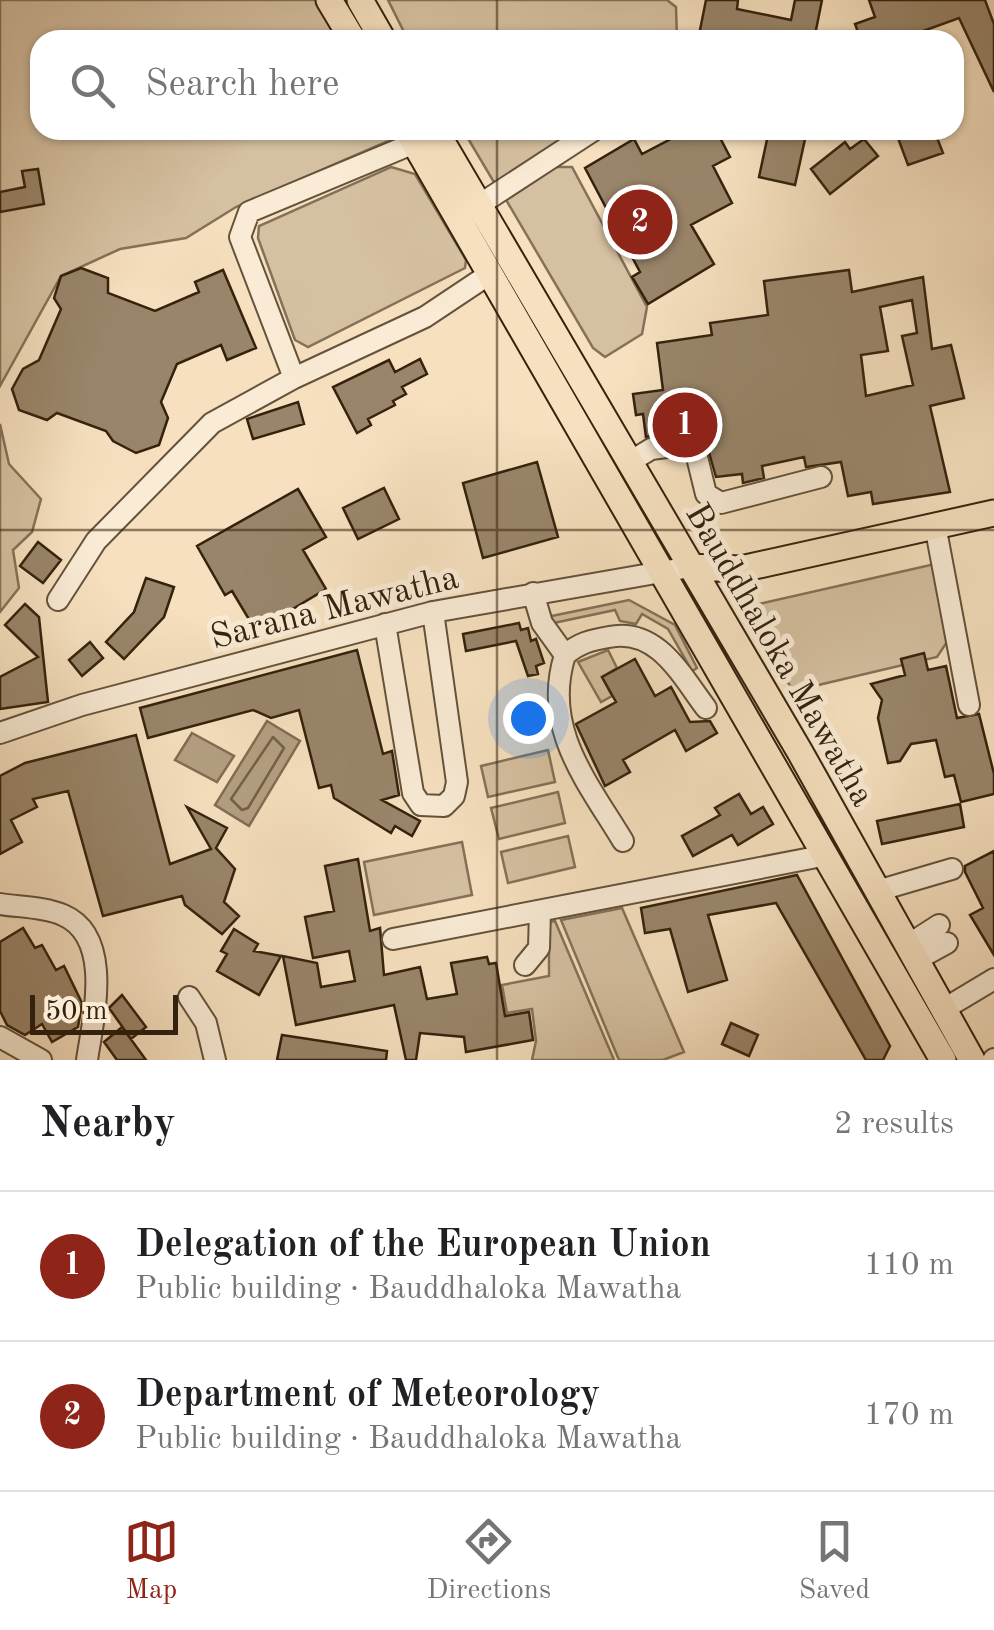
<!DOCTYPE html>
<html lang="en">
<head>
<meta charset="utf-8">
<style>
	:root { --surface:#fff; --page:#f2f2f2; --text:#202124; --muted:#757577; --line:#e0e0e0; --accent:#8f2418 }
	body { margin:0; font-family:"Old Standard TT",serif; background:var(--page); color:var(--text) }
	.scale { position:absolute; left:30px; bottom:25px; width:148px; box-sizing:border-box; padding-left:10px; border:5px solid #34220d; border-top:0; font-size:28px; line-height:35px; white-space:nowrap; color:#34220d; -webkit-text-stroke:8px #f9ebd5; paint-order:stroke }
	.you { position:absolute; left:528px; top:718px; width:35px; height:35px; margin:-25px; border:8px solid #fff; border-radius:50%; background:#1a73e8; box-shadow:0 0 0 15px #1a73e833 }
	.badge { display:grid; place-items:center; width:65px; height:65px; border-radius:50%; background:var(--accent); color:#fff; font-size:32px; font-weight:700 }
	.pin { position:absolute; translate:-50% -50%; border:5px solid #fff; box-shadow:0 2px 10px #0006 }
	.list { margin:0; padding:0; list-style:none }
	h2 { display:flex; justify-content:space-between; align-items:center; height:130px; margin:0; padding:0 40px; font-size:42px }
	h2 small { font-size:32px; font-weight:400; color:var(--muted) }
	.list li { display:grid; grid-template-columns:65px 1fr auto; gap:30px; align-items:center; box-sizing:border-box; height:150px; padding:0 40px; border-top:2px solid var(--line) }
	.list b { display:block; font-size:38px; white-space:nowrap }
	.list p { margin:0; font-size:32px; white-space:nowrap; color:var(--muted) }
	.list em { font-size:32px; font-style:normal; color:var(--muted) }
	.icon { flex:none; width:55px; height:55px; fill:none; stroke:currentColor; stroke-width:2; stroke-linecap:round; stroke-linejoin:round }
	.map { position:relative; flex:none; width:994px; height:1060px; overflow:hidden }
	.search { position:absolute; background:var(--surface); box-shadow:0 2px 8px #0004; left:30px; right:30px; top:30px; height:110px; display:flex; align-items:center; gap:25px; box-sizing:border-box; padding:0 35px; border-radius:30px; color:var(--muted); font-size:38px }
	.sheet { height:430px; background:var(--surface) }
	nav { display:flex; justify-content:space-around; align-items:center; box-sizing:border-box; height:140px; border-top:2px solid var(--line); background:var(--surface); font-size:28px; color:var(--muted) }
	nav a { display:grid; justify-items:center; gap:5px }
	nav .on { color:var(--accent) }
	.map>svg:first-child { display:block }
	.green { fill:#d5c0a1; stroke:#847157; stroke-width:2.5 }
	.water { fill:#b49f82; stroke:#816d53; stroke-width:2.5 }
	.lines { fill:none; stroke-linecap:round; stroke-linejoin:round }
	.shore { stroke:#746048; stroke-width:2.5 }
	.building { fill:#99856a; stroke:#34220d; stroke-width:2.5; fill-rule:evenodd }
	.minor-casing { stroke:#64523a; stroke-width:24 }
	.major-casing { stroke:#34220d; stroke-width:29 }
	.minor { stroke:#f9ebd5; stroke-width:20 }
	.major { stroke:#f6e0bf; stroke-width:25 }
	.grid { fill:none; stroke:#34220d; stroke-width:2.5; stroke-opacity:0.55 }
	.labels { text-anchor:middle; stroke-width:10; stroke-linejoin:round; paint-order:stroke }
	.street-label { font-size:35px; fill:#34220d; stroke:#f9ebd5 }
</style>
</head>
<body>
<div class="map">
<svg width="994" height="1060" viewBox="0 0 994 1060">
	<rect width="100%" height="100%" fill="#f6e0bf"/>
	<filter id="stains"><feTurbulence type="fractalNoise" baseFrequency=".002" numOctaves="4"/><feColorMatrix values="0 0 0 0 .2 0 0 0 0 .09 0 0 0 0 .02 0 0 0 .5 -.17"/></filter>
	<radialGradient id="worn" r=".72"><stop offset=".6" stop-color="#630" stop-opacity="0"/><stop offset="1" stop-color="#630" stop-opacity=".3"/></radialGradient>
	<path class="green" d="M0 0H323L347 40H40V130H397L400 136 236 207 186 238 120 249 61 276 0 386Z
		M388 0H667L676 7 677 40H408Z
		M463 130H579L495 184Z
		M391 167 415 174 466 260 465 268 308 347 295 340 258 238 259 226Z
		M547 167H572L647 307 642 334 605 357 593 348 505 198Z
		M0 424 9 464 41 499 32 532 13 550 19 588 0 612Z
		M935 564 947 642 937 657 793 691 754 623 759 604Z
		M629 600 675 625 697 668 692 671 668 629 642 614 636 624 620 621 615 610 549 624 547 617Z
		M608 650 617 668 602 677 612 696 601 702 578 662Z
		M548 750 555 782 488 797 481 766Z
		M558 792 565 823 499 839 491 808Z
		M568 836 575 867 508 883 501 852Z
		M462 842 472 895 374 915 364 862Z
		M622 908 684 1052 663 1060H619L561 920Z
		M555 921 614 1060H532L536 1041 532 1009 507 1013 502 985 549 976V922Z"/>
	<path class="water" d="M267 721 300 741 249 826 215 805Z
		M192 733 234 756 217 782 175 760Z"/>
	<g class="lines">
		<path class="shore" d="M273 737 284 748 248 808 242 810 231 799Z"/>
	</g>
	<path class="building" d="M706 0H738L737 9 791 20 795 0H822L814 40H698Z
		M869 0H985L994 24V92L959 18 912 35 914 40H861L855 24 875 17Z
		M688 130H716L730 157 713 166 732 203 691 225 714 264 648 304 632 277 640 272 585 168 634 139 642 154Z
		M769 130H807L795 185 759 177Z
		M895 130H934L943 153 908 165Z
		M864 139 878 156 830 194 811 169 845 142 850 149Z
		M38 169 44 204 0 212V192L25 187 22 171Z
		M81 268 108 278V293L155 311 199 292 195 282 223 270 256 348 227 360 221 345 177 364 161 402 168 418 159 445 136 453 113 441 106 431 57 413 47 420 19 410 12 389 23 369 39 360 61 309 54 298 61 276Z
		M849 270 852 292 923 277 932 349 951 345 964 398 930 406 950 492 873 504 871 492 848 496 841 462 806 467 804 457 762 466 764 478 743 483 742 474 716 477 704 435 680 431 646 437 643 414 636 415 633 394 663 390 657 343 712 335 710 323 768 315 764 281ZM912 300 917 333 902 336 913 385 866 396 861 355 888 351 880 307Z
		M420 359 427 374 402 387 406 394 393 401 395 405 368 419 371 425 357 433 333 387 389 360 395 372Z
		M298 402 304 424 253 439 247 419Z
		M537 462 558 537 483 558 463 483Z
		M384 488 399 519 358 539 343 508Z
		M298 489 326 537 303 550 326 589 256 631 232 591 225 595 197 546Z
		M38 542 61 560 43 583 20 566Z
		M146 578 174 587 164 617 124 659 106 642 134 612Z
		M25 604 39 617 48 702 0 709V677L38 657 5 625Z
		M519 623 521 630 528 628 531 641 536 639 544 663 536 666 538 674 528 676 516 641 466 651 463 634Z
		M90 642 103 658 82 676 69 660Z
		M357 650 383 754 392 751 399 795 382 800 420 821 412 836 395 826 391 833 334 798 331 785 319 788 299 710 271 718 253 710 148 738 140 708Z
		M924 653 928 670 946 666 957 718 979 714 994 774V794L961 802 954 775 945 777 936 740 911 744 900 761 888 763 878 718 882 700 871 684 905 675 901 659Z
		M635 659 655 696 671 687 690 722 710 721 717 733 686 751 675 730 623 760 630 772 605 786 576 724 616 702 602 677Z
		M136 735 170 864 211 849 187 807 227 828 216 848 235 869 224 902 239 916 222 934 185 905 182 896 103 916 68 791 33 799 37 807 11 820 22 842 0 854V776L25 763Z
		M739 794 751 814 763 807 773 824 738 845 732 835 693 856 682 836 720 815 715 808Z
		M960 804 964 827 882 844 877 821Z
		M994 851V955L970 915 983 908 965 872V866Z
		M358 859 370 931 380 928 384 975 420 967 427 999 457 994 451 963 487 957 489 964 496 963 505 1016 529 1012 533 1040 466 1052 464 1037 420 1033 416 1060H406L394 1005 296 1025 283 956 317 963 321 987 355 981 349 951 313 958 305 917 334 911 325 866Z
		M797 875 890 1046 883 1060H866L776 903 708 915 727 980 688 992 670 929 645 933 641 908Z
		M23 928 35 948 42 945 56 970 64 966 82 1003 78 1027 52 1042 42 1024 25 1035 7 1025 0 1011V942Z
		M234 929 258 944 254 951 281 956 259 995 217 971 227 954 221 951Z
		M122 995 146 1027 131 1039 109 1008Z
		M731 1023 758 1035 749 1056 722 1044Z
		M122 1027 146 1060H117L104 1042Z
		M282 1035 387 1051 386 1060H277Z"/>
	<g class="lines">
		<g class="minor-casing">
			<path id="minor" d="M479 205 594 130
				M294 378 240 237 249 212 424 139
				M628 463 651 449 682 445 696 453 706 494 721 503 821 477
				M935 525 969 705
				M533 593 542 623 565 655C579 643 591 640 609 637 657 627 681 675 706 708
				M58 600 96 541 212 423 294 378 425 317 491 273
				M385 624 413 793 421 805 444 806 454 796 457 782 433 612
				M565 655C542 728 586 780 623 841
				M0 733 82 705 433 612 690 567
				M877 891 952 869
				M0 904C19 907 45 907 63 915 114 937 93 1019 87 1060
				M393 939 827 855
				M908 945 939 925
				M916 960 947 943
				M525 965 539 948 540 911
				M189 997 206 1023 215 1060
				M944 1009 994 979
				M0 1037 41 1060
				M993 1060 994 1059"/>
		</g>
		<g class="major-casing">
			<path id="major" d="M329 0 353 40
				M360 0 383 40
				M407 130 943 1060
				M435 130 800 752 972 1060
				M690 567 741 569 994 513"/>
		</g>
		<use href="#minor" class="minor"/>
		<use href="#major" class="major"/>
	</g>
	<path class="grid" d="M497 0V40M497 130V1060M0 530H994"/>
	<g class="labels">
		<g class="street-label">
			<text transform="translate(334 606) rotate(-14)" y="12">Sarana Mawatha</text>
			<text transform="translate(781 654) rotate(60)" y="12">Bauddhaloka Mawatha</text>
		</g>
	</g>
	<rect width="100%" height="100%" filter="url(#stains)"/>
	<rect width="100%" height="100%" fill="url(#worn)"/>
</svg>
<div class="scale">50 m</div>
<div class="you"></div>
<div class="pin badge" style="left:685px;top:425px">1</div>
<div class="pin badge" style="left:640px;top:222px">2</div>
<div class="search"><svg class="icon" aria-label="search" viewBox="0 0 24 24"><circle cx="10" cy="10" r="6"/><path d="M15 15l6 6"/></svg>Search here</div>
</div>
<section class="sheet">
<h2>Nearby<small>2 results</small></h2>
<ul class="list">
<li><span class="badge">1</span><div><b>Delegation of the European Union</b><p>Public building · Bauddhaloka Mawatha</p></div><em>110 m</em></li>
<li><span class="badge">2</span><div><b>Department of Meteorology</b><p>Public building · Bauddhaloka Mawatha</p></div><em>170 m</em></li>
</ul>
</section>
<nav>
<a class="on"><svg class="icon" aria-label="map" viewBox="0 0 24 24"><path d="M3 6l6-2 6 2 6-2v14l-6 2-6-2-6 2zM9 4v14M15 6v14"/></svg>Map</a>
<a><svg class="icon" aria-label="directions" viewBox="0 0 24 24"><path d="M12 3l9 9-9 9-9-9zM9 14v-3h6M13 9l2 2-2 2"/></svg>Directions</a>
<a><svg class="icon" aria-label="saved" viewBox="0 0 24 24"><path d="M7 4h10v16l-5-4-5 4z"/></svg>Saved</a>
</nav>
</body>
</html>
